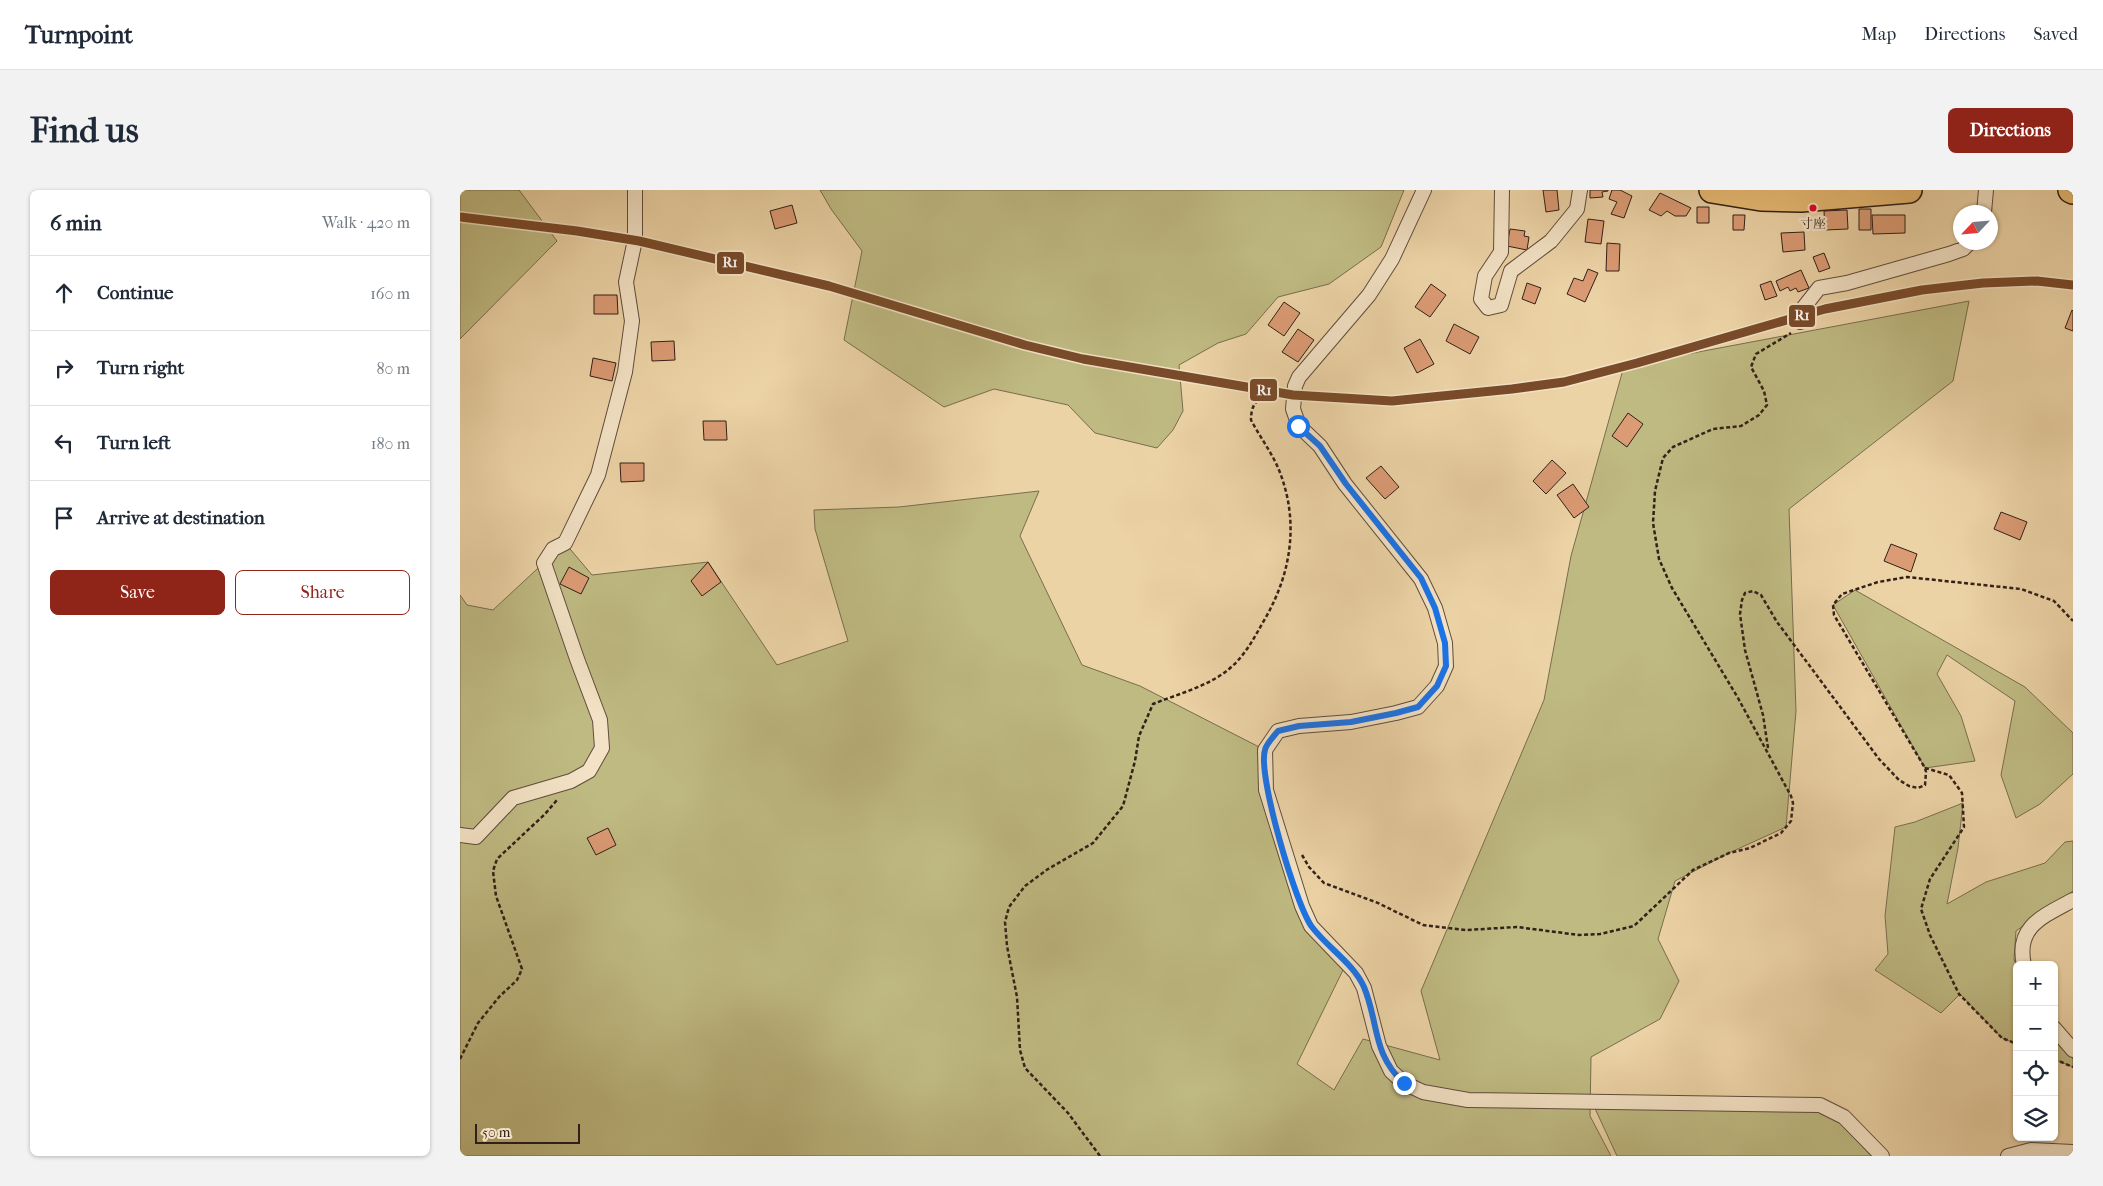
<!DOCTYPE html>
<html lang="en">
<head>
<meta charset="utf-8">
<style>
	:root { --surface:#fff; --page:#f2f2f3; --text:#1f2937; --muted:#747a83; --line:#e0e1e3; --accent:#8f2418 }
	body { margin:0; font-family:"IM FELL French Canon","Noto Serif JP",serif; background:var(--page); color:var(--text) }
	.controls { position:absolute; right:15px; bottom:15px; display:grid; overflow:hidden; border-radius:8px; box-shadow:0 1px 4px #0004 }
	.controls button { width:45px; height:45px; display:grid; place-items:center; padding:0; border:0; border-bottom:1px solid var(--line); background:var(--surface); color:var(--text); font:25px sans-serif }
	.compass { position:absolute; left:1493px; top:15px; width:45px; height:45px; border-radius:50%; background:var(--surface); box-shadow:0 1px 4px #0004; rotate:244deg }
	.scale { position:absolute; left:15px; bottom:12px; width:105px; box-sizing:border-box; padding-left:5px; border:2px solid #322018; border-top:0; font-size:14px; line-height:18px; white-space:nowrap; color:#322018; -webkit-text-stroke:4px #f3e2c5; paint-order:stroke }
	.stop { position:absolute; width:15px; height:15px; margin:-11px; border:4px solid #1a73e8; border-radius:50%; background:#fff }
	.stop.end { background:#1a73e8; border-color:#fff; box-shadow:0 1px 5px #0008 }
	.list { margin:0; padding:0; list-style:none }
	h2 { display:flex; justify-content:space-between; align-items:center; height:65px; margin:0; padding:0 20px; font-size:21px }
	h2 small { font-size:16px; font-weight:400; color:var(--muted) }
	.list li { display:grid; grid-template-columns:32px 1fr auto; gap:15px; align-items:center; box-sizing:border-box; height:75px; padding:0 20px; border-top:1px solid var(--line) }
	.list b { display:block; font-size:19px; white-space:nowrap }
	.list em { font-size:16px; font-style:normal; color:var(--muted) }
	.actions { display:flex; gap:10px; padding:15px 20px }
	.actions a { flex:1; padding:11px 0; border:1px solid var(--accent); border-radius:8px; text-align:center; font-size:18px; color:var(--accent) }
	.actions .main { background:var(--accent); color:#fff }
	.icon { flex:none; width:28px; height:28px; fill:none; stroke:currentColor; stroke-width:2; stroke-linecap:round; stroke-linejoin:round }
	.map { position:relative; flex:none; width:1613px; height:966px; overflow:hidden; border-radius:8px }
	header { display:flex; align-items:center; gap:30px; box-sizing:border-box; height:70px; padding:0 25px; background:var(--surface); border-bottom:1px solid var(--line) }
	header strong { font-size:24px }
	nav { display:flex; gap:28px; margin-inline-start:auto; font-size:18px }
	.intro { display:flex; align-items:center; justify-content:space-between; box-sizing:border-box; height:120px; padding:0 30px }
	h1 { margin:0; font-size:35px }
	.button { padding:12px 22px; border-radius:8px; background:var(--accent); color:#fff; font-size:18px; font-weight:700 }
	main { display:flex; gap:30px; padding:0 30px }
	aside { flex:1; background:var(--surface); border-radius:8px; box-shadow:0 1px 4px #0004 }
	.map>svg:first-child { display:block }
	.green { fill:#bfba82; stroke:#786d4d }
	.building { fill:#db9b74; stroke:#322018 }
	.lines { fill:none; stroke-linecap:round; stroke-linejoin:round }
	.street-casing { stroke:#604d3c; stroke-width:16 }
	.highway-casing { stroke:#322018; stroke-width:28 }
	.path { stroke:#322018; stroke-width:2.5; stroke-dasharray:4 2.5; stroke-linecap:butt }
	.street { stroke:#f3e2c5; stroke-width:14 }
	.highway { stroke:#e6ba73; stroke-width:25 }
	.rail-1-casing { stroke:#f3e2c5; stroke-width:12 }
	.rail-1 { stroke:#7a4b2a; stroke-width:9 }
	.route { stroke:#1a73e8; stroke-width:6 }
	.bus-dot { fill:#e4002b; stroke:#f3e2c5; stroke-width:2 }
	.labels { text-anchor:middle; stroke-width:4.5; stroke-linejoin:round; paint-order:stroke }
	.bus-label { font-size:13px; fill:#322018; stroke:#f3e2c5 }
	.line-badge { stroke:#f3e2c5; stroke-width:2 }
	.badge-label { font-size:14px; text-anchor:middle; font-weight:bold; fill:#fff }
</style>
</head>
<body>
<header>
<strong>Turnpoint</strong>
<nav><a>Map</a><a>Directions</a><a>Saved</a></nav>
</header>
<div class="intro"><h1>Find us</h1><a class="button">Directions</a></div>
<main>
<aside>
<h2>6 min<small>Walk · 420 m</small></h2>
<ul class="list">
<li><svg class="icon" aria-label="ahead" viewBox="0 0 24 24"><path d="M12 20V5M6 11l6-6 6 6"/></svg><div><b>Continue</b></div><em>160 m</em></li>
<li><svg class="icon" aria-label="right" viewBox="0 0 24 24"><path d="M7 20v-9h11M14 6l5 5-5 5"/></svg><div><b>Turn right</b></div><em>80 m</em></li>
<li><svg class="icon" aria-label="left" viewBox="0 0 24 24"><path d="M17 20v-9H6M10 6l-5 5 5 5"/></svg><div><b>Turn left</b></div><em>180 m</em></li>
<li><svg class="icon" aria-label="arrive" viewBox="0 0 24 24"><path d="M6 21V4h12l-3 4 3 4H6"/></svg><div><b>Arrive at destination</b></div></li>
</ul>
<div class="actions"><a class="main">Save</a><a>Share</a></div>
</aside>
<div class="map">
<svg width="1613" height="966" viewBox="0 0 1613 966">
	<rect width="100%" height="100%" fill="#ecd3a6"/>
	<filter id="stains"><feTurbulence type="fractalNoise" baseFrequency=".004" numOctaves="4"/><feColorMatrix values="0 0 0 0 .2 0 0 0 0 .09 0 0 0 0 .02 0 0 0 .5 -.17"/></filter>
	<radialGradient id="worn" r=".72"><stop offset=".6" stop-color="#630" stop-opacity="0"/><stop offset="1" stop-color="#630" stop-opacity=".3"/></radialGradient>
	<path class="green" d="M0 0H59L97 51 0 149Z
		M360 0H944L921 57 869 94 818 107 786 144 758 153 719 175 723 221 713 240 697 258 635 243 608 215 534 199 484 217 384 150 402 61 371 19Z
		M1509 111 1493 191 1329 319 1336 521 1326 637 1269 663 1215 691 1198 749 1219 791 1200 829 1131 867 1130 926 1151 966H0V405L7 415 33 420 105 353 132 385 248 372 317 475 388 451 355 339 354 320 439 317 579 301 560 346 622 475 680 496 805 560 808 618 851 736 885 776 837 874 874 900 903 849 980 870 961 801 1084 510 1111 366 1164 176Z
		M1395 400 1565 497 1613 543V584L1580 614 1556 628 1541 585 1555 511 1487 465 1477 484 1501 526 1515 571 1465 578 1373 415Z
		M1503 613 1498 658 1487 714 1526 692 1585 673 1605 652 1613 651V701L1556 741 1554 769 1557 779V854L1542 848 1500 804 1481 823 1415 780 1428 764 1425 726 1435 637 1455 632Z
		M1594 848 1613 869V877L1594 869Z
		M1132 912 1360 915 1422 966H1157Z"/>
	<path class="building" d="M1083 0H1097L1099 20 1086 22Z
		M1130 0H1148V1L1142 2 1143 7 1130 8Z
		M1152 0H1160L1172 6 1164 28 1151 24 1157 12 1149 9Z
		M1200 3 1231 18 1226 26H1215L1207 21 1201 26 1189 20Z
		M332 15 337 33 315 39 310 21Z
		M1237 17H1249V33H1237Z
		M1399 19H1411V40H1399Z
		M1387 20 1388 39 1365 40 1364 21Z
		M1273 25H1285L1284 40H1273Z
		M1412 25H1445V43L1413 44Z
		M1128 29 1144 31 1141 54 1125 52Z
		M1050 39 1065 41 1064 46 1069 47 1067 60 1047 56Z
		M1344 42 1345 60 1323 62 1321 43Z
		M1147 53 1160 54 1159 81H1146Z
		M1364 63 1370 78 1359 82 1353 67Z
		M1128 79 1138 83 1125 112 1107 104 1114 88 1123 91Z
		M1341 80 1349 98 1338 102 1336 98 1330 101 1328 97 1320 101 1316 91Z
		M1311 91 1317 106 1305 110 1300 95Z
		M1067 93 1081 98 1075 114 1062 109Z
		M971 94 986 105 970 127 955 117Z
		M134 105H157L158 124H134Z
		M824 112 840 123 824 146 808 135Z
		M1612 120 1613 121V141L1605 138Z
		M994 134 1019 147 1010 164 986 151Z
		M838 139 854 150 838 172 822 162Z
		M960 149 974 174 957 183 944 158Z
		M214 151 215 170 192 171 191 152Z
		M133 168 156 173 152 191 130 186Z
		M1168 223 1183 234 1167 257 1152 246Z
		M243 231H266L267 250H244Z
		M1092 270 1106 283 1086 304 1073 291Z
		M160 273H184V291L161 292Z
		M921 276 939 297 925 309 906 288Z
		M1113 294 1129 317 1114 328 1097 305Z
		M1541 322 1567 332 1560 350 1534 339Z
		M1431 354 1457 364 1451 382 1424 371Z
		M248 372 261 392 242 406 231 391Z
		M109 377 129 388 121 404 100 394Z
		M148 638 156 655 136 665 127 648Z"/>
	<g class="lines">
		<g class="street-casing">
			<path id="street" d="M964 0 932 69 909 105 839 187 835 196 833 219 839 236 860 256 885 294 961 389 975 418 985 453 986 476 977 496 958 517 936 523 891 532 839 536 818 541 805 560 806 600 842 716 851 736 896 783 904 798 919 856 931 881 944 893 963 902 1008 910 1360 915 1384 927 1422 966
				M1042 0 1041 62 1025 86 1021 109 1028 118 1041 115 1051 81 1091 51 1117 19 1120 0
				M1524 22 1526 0
				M1340 132 1344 117 1359 98 1387 93 1489 64 1503 59 1510 52
				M0 645 16 647 53 608 111 591 129 581 142 558 140 530 117 469 84 373 93 359 105 353 108 347 138 285 165 182 172 131 166 92 175 50V0
				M1564 775C1555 736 1584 726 1613 710
				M1594 838 1613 860
				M1548 966 1571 960 1613 962"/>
		</g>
		<g class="highway-casing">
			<path id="highway" d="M1252 0 1301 8 1341 9 1449 0
				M1611 0 1613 1"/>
		</g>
		<path class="path" d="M1308 558 1303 525 1285 460 1280 424 1282 410 1285 403 1293 401 1301 405 1317 432 1419 569 1439 590 1449 596 1458 598 1465 595 1466 582 1465 578 1374 425 1373 415 1382 404 1418 392 1447 387 1561 399 1594 411 1613 431
			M1465 578 1489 585 1502 603 1504 637 1470 689 1461 719 1470 745 1499 804 1542 848 1557 854
			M842 665 849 677 864 693 918 713 963 735 1006 740 1057 737 1119 745 1140 744 1174 736 1233 680 1269 663 1290 658 1321 643 1331 631 1333 613 1331 606 1278 508 1212 398 1199 369 1193 333 1195 301 1203 268 1213 257 1253 239 1281 236 1299 225 1307 215 1304 201 1291 177 1296 164 1331 143
			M0 869 18 833 39 807 57 790 62 779 36 706 33 681 37 669 85 624 97 610
			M1594 869 1613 877
			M640 966 608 923 565 878 560 860 557 807 547 756 545 732 549 717 565 696 588 679 633 653 663 616 675 571 679 546 693 514C718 504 749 496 769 479 786 465 795 446 806 427 832 381 839 330 819 280 812 263 800 247 791 230 791 208 803 206 822 200"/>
		<use href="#street" class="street"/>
		<use href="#highway" class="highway"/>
		<g class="rail-1-casing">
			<path id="rail-1" d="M0 27 117 41 179 51 369 96 565 155 623 169 833 205 932 211 1052 199 1104 192 1177 173 1365 119 1462 100 1523 93 1577 91 1613 95"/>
		</g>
		<use href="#rail-1" class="rail-1"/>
	</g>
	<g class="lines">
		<path class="route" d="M838 236 860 256 886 294 961 388 975 418 985 453 986 476 977 496 958 517 936 523 891 532 839 536 818 541C814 546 806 554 805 560 797 584 836 716 852 737 868 758 893 773 904 797 919 833 912 864 944 893"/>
	</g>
	<circle class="bus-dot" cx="1353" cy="18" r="4.5"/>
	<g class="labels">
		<g class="bus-label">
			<text x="1353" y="38">寸座</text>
		</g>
	</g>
	<g class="line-badge">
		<rect x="256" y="61" width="29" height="24" rx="5" fill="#7a4b2a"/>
		<rect x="1328" y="114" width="28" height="24" rx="5" fill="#7a4b2a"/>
		<rect x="789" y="188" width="29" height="24" rx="5" fill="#7a4b2a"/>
	</g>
	<g class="badge-label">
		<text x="270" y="77">R1</text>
		<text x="1342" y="130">R1</text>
		<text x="804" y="205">R1</text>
	</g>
	<rect width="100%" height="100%" filter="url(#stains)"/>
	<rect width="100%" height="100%" fill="url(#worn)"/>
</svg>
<div class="controls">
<button>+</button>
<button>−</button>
<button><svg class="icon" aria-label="locate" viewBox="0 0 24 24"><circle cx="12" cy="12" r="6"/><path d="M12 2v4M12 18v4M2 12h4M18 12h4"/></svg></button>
<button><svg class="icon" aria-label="layers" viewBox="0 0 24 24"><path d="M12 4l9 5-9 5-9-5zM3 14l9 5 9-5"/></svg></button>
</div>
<svg class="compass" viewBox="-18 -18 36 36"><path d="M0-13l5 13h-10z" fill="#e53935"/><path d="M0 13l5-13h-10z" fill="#747a83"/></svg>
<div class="scale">50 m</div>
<div class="stop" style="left:838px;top:236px"></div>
<div class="stop end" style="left:944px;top:893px"></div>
</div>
</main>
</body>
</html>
